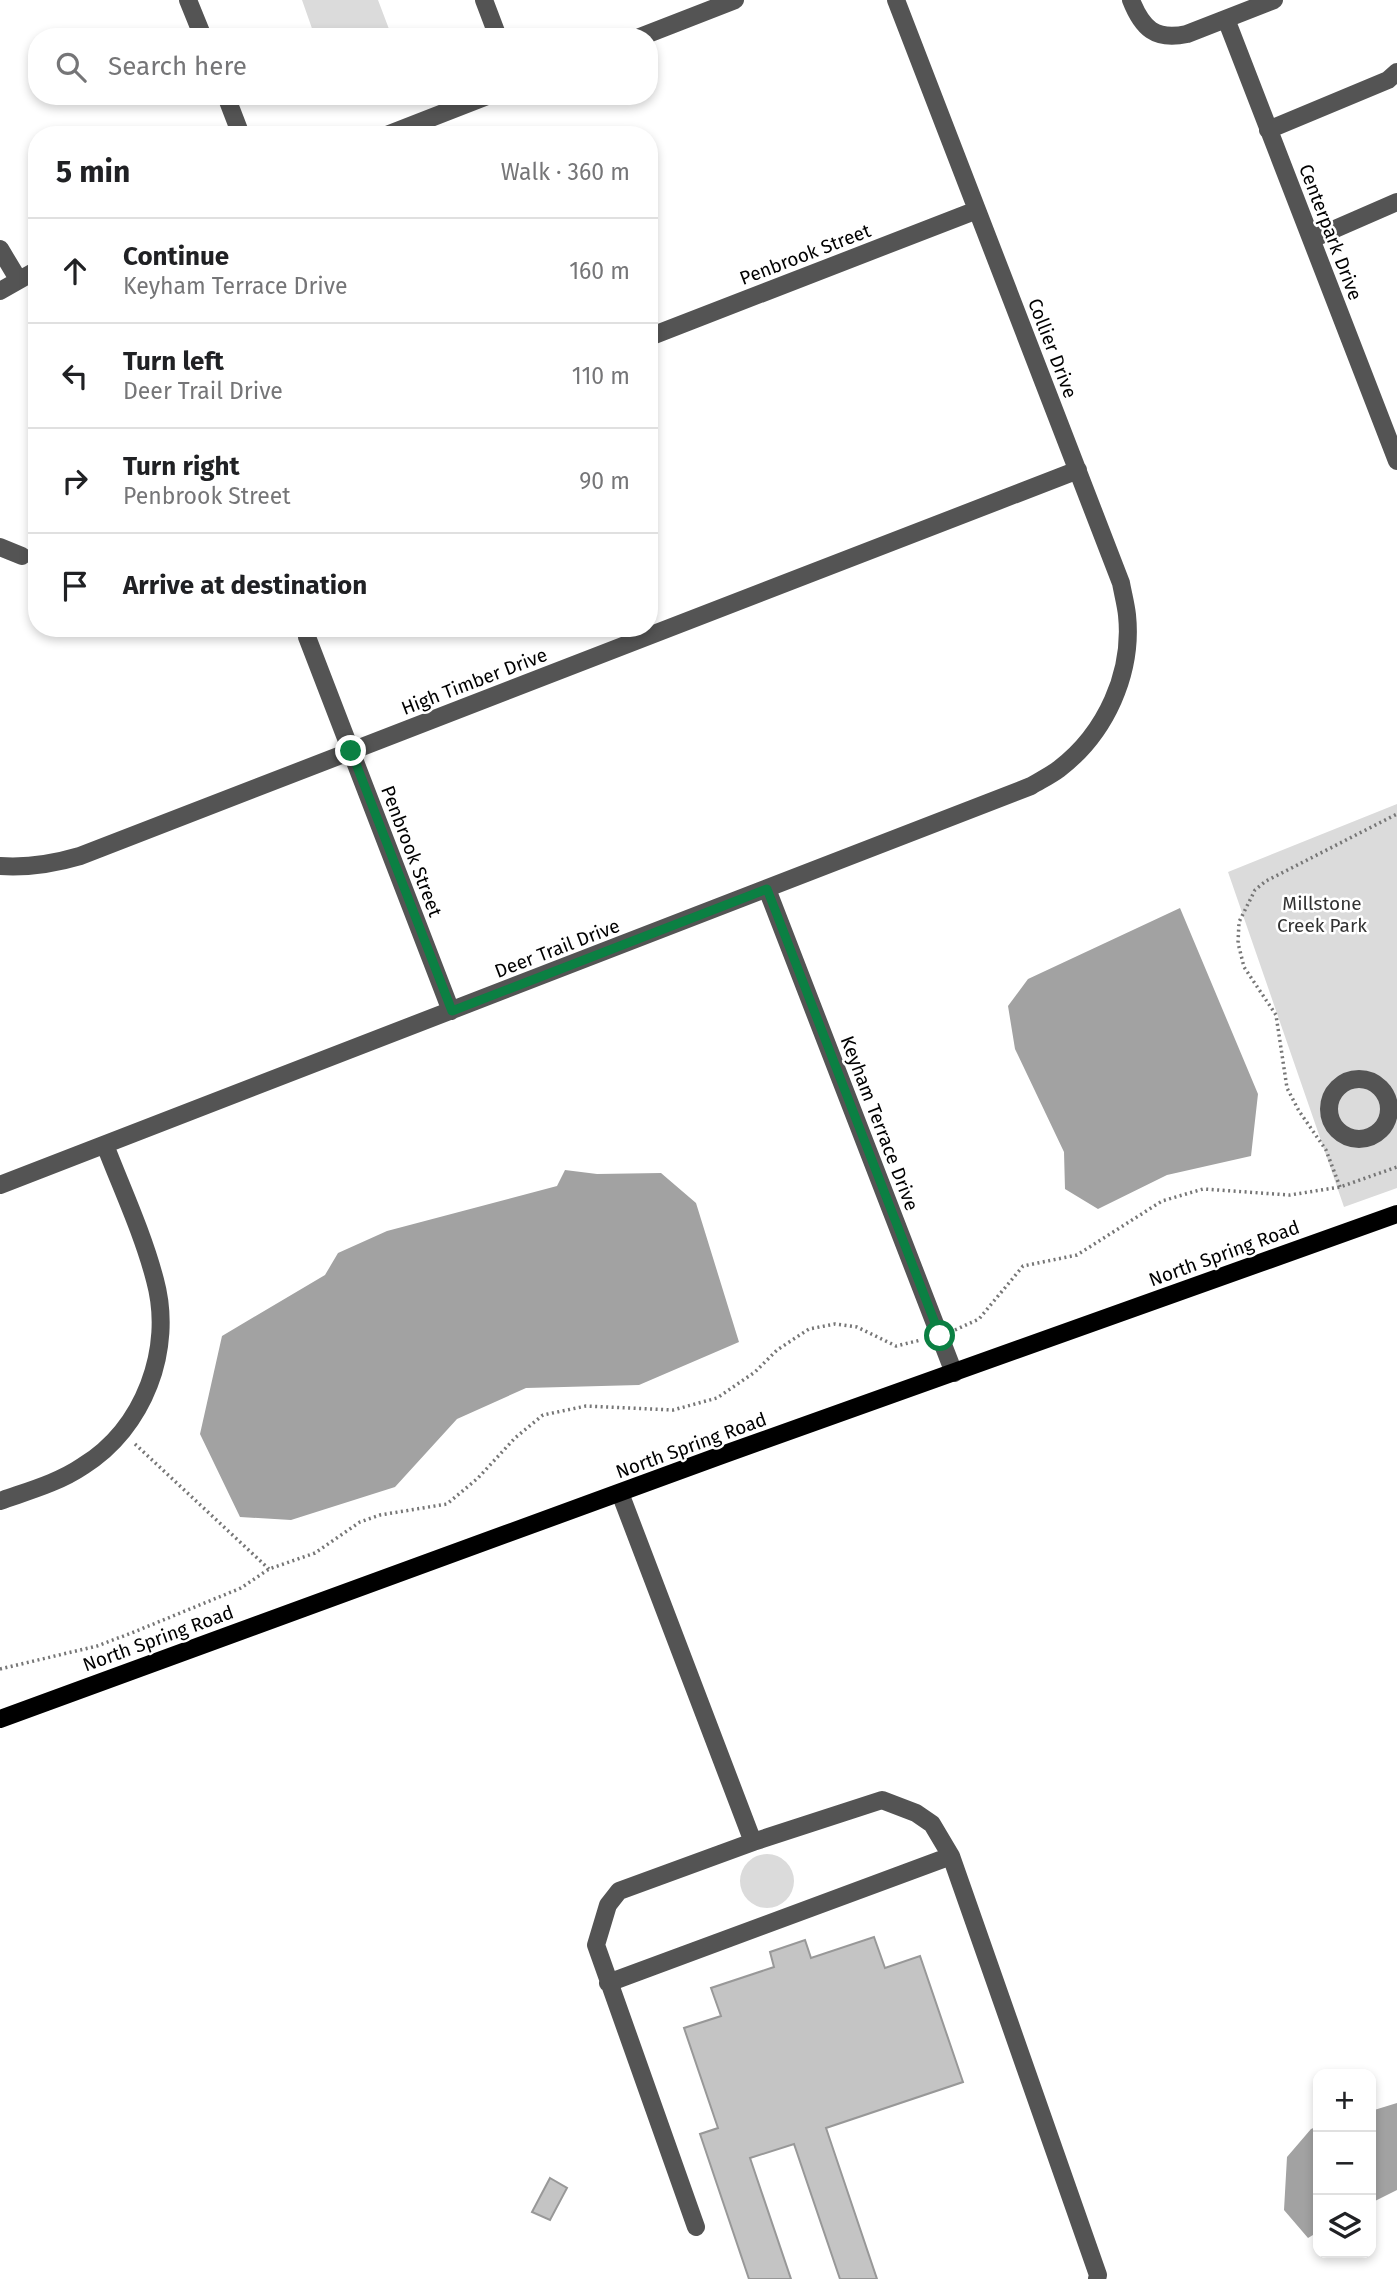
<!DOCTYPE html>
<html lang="en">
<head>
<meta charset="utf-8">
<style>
	:root { --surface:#fff; --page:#f2f2f2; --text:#202124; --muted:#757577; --line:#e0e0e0 }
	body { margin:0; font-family:"Fira Sans",sans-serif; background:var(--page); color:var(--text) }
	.controls { position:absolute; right:21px; bottom:21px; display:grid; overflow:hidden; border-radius:14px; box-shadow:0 4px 10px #0003 }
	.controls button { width:63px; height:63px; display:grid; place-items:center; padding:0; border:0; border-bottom:2px solid var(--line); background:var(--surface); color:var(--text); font:35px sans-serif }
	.stop { position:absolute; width:21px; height:21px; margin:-16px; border:5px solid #0b8043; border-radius:50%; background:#fff }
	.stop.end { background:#0b8043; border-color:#fff; box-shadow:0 2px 7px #0008 }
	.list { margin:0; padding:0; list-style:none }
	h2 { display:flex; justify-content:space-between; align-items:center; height:91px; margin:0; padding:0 28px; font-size:30px }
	h2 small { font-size:23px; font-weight:400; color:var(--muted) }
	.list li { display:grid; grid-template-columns:46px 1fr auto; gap:21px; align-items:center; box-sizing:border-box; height:105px; padding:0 28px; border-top:2px solid var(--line) }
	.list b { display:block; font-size:26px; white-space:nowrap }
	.list p { margin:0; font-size:23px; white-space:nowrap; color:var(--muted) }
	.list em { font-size:23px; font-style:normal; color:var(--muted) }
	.icon { flex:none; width:38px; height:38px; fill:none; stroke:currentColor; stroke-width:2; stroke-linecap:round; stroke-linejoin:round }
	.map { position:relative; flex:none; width:1397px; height:2279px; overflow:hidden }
	.search { position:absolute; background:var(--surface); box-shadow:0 4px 10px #0003; left:28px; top:28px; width:630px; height:77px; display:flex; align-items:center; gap:18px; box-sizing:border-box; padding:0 24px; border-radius:28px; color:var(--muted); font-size:26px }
	.panel { position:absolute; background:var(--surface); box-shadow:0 4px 10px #0003; left:28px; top:126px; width:630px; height:511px; border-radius:28px }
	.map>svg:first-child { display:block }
	.green { fill:#dbdbdb }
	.water { fill:#a2a2a2 }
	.building { fill:#c4c4c4; stroke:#989898; stroke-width:2 }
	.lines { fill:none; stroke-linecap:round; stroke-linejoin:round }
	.path { stroke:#767676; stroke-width:3.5; stroke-dasharray:2 3.5; stroke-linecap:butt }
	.minor { stroke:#545454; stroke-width:18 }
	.major { stroke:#000; stroke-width:18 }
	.route { stroke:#0b8043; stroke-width:9 }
	.labels { text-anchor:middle; stroke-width:5; stroke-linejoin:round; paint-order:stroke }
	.street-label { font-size:19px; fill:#000; stroke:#fff }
	.park-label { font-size:19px; fill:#323232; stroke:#fff }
</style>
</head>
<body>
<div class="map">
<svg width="1397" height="2279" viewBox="0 0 1397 2279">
	<rect width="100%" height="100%" fill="#fff"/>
	<path class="green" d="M302 0H378L392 37H315Z
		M1397 804V1188L1344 1207 1228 872Z
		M740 1881a27 27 0 1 1 54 0a27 27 0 1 1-54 0Z"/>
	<path class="water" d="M1180 908 1258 1094 1251 1156 1167 1175 1098 1209 1065 1189 1064 1152 1015 1049 1008 1006 1028 979Z
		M565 1170 597 1174 661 1173 696 1203 739 1342 639 1385 526 1388 457 1419 395 1487 291 1520 240 1517 200 1434 222 1336 325 1275 338 1253 387 1231 557 1186Z
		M1397 2103V2190L1371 2203V2111Z
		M1318 2126V2232L1308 2238 1284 2210 1287 2157 1311 2129Z"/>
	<path class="building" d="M874 1937 885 1968 920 1956 963 2082 826 2128 877 2279H840L794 2144 750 2158 791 2279H749L700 2134 718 2128 684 2028 721 2016 711 1988 774 1967 770 1952 805 1940 811 1958Z
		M550 2178 567 2188 550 2220 532 2212Z"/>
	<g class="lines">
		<path class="path" d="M1340 1187 1326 1150 1299 1111 1287 1088 1276 1015 1244 967 1238 943 1239 922 1255 890 1266 881 1397 814
			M955 1330 979 1319 1023 1266 1077 1255 1162 1201 1203 1189 1290 1195 1340 1187 1397 1167
			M135 1444 269 1569
			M0 1669 97 1646 134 1632 241 1588 269 1569 315 1553 360 1522 380 1515 447 1504 478 1478 515 1438 543 1415 586 1406 673 1410 717 1398 755 1372 777 1350 809 1329 835 1324 857 1327 896 1346 921 1340"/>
		<path class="minor" d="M188 0 203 37
			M484 0 498 37
			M1131 0C1142 28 1155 41 1187 34L1274 0
			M1226 19 1397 461
			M640 37 735 0
			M226 96 241 135
			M1268 130 1388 80 1397 72
			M387 135 487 96
			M1312 239 1397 202
			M0 249 18 279
			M0 291 37 270
			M649 337 977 210
			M0 547 22 556
			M306 628 307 637 451 1011
			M0 866C29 868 53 864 80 856L1078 470
			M767 889 954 1373
			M1329 1109a30 30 0 1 1 60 0a30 30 0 1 1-60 0Z
			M0 1185 1031 786C1041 780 1051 775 1059 769 1106 733 1133 673 1127 615 1126 605 1123 594 1121 583L896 0
			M620 1493 753 1842
			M0 1501C28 1491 58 1483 83 1466 144 1428 174 1349 155 1280 143 1234 122 1189 105 1145
			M608 1983 951 1856
			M696 2227 596 1945 608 1905 619 1891 753 1842 882 1800 916 1813 932 1824 951 1856 1098 2275 1097 2279"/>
		<path class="major" d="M0 1719 722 1455 1397 1214"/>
	</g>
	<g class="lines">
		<path class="route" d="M351 751 452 1011 767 889 940 1336"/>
	</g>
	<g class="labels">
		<g class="street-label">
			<text transform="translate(1331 232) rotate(69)" y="7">Centerpark Drive</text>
			<text transform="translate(805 254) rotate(-21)" y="7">Penbrook Street</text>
			<text transform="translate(1053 348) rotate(69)" y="7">Collier Drive</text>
			<text transform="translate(474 681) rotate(-21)" y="7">High Timber Drive</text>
			<text transform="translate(412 851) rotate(69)" y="7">Penbrook Street</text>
			<text transform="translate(557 948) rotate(-21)" y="7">Deer Trail Drive</text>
			<text transform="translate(880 1123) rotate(69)" y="7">Keyham Terrace Drive</text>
			<text transform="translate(1224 1253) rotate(-20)" y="7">North Spring Road</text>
			<text transform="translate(691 1445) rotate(-20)" y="7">North Spring Road</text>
			<text transform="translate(158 1638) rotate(-20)" y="7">North Spring Road</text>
		</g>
		<g class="park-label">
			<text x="1322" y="910">Millstone<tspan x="1322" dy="22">Creek Park</tspan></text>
		</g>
	</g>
</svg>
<div class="controls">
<button>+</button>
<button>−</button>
<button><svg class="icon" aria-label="layers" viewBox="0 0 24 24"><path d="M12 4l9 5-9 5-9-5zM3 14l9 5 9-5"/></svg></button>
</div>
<div class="stop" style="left:940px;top:1336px"></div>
<div class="stop end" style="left:351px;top:751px"></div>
<div class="search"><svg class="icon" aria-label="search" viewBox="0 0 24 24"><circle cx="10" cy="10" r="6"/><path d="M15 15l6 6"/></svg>Search here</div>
<section class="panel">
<h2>5 min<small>Walk · 360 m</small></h2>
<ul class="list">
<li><svg class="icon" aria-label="ahead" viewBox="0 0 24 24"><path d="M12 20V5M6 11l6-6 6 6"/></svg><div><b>Continue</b><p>Keyham Terrace Drive</p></div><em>160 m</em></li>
<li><svg class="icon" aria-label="left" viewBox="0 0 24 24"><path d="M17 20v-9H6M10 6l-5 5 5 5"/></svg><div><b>Turn left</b><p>Deer Trail Drive</p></div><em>110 m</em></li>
<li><svg class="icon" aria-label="right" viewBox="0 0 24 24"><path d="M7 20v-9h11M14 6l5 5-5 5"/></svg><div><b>Turn right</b><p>Penbrook Street</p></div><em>90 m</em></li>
<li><svg class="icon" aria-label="arrive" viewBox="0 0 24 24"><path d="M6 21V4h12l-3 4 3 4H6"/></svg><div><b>Arrive at destination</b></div></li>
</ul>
</section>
</div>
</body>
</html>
